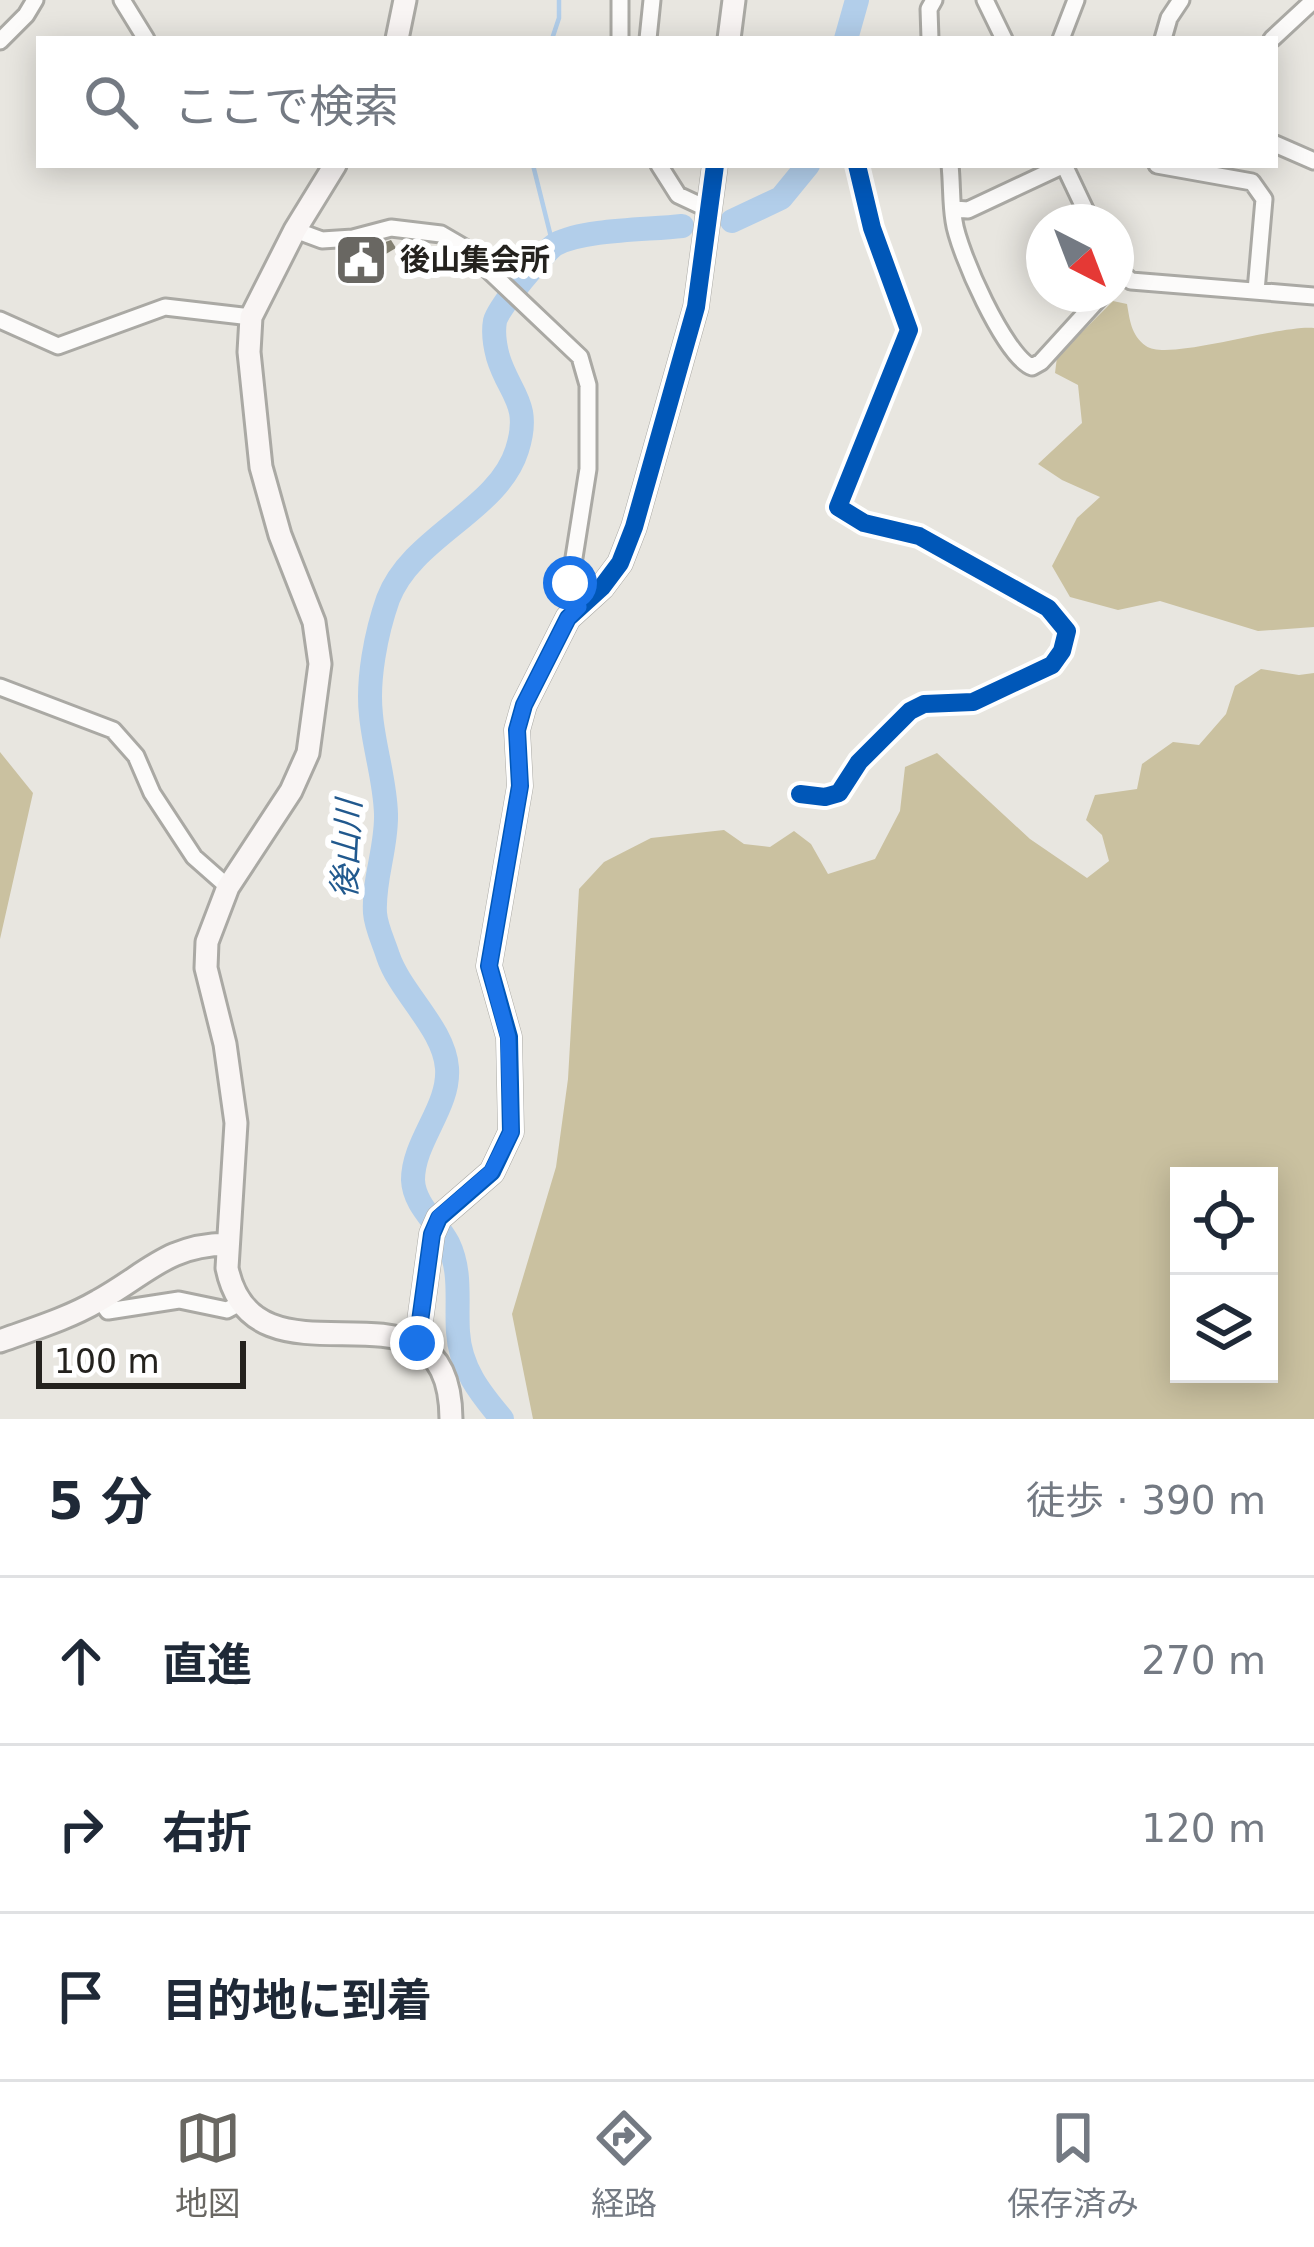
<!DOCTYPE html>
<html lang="ja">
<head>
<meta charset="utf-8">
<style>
	:root { --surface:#fff; --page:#f2f2f3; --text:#1f2937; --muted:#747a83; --line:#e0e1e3; --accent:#696762 }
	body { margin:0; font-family:"DejaVu Sans","Noto Sans JP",sans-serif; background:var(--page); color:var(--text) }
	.controls { position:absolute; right:36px; bottom:36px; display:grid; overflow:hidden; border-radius:0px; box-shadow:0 6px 30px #0003 }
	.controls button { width:108px; height:108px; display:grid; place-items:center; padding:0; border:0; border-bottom:3px solid var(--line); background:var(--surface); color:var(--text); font:60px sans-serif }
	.compass { position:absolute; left:1026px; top:204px; width:108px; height:108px; border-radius:50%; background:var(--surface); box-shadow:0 6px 30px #0003; rotate:138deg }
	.scale { position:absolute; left:36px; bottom:30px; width:210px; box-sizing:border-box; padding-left:12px; border:6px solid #24221e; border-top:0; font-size:33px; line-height:42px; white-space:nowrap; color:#24221e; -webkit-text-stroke:9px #fff; paint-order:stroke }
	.stop { position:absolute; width:36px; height:36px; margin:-27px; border:9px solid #1a73e8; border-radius:50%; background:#fff }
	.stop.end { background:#1a73e8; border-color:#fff; box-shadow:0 3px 12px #0008 }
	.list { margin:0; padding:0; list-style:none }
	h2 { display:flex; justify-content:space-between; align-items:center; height:156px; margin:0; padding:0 48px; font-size:51px }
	h2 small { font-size:39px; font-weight:400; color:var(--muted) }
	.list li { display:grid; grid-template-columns:78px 1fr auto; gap:36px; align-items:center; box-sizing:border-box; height:168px; padding:0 48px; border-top:3px solid var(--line) }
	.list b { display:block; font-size:45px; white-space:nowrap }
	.list em { font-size:39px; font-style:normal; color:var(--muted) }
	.icon { flex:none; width:66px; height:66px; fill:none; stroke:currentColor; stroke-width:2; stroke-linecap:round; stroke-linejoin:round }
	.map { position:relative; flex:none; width:1314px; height:1419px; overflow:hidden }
	.search { position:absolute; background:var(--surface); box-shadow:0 6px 30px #0003; left:36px; right:36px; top:36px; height:132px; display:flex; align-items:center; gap:30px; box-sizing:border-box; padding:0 42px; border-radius:0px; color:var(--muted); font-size:45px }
	.sheet { height:660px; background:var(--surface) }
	nav { display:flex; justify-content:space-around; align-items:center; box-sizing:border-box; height:168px; border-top:3px solid var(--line); background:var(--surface); font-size:33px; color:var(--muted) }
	nav a { display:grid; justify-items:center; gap:6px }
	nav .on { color:var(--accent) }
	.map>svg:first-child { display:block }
	.forest { fill:#cac1a0; fill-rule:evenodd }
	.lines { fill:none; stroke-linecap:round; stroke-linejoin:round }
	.stream { stroke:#b2ceea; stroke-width:4.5 }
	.river { stroke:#b2ceea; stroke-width:24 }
	.building { fill:#838071 }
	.street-casing { stroke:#aaa9a4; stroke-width:21 }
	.secondary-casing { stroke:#aaa9a4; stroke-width:27 }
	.street { stroke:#fcfbfa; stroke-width:15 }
	.secondary { stroke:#f9f5f4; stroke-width:21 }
	.cycleway-casing { stroke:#fff; stroke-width:26 }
	.cycleway { stroke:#0057b8; stroke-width:18 }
	.route { stroke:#1a73e8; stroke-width:15 }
	.labels { text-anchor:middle; stroke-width:12; stroke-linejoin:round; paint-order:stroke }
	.poi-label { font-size:30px; font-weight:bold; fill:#24221e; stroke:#fff; text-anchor:start }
	.water-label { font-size:33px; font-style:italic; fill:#21598e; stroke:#fff }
</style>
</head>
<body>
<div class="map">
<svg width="1314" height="1419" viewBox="0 0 1314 1419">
	<rect width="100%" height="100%" fill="#e8e6e0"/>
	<path class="forest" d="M1113 301 1127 304C1130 321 1131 335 1146 346 1167 362 1277 325 1314 328V627L1258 631 1160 601 1118 610 1070 597 1052 566 1077 518 1100 497 1062 480 1038 464 1082 423 1078 385 1055 373 1057 357Z
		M1261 669 1299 675 1314 673V1419H533L512 1314 556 1167 568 1079 579 889 604 862 651 838 724 830 744 844 770 847 794 831 811 844 828 874 875 859 900 811 905 767 937 753 1030 839 1087 878 1109 861 1102 835 1086 820 1095 795 1137 789 1142 764 1173 742 1199 745 1226 714 1235 686ZM1269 1176V1374H1179V1176Z
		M0 752 33 793 0 939Z"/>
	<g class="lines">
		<path class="stream" d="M552 39 559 18V0
			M533 165 553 245"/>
		<path class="river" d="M846 39 857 0
			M732 221 781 198 808 165
			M502 1419C480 1393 460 1368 458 1332 456 1301 462 1272 448 1243 437 1222 414 1205 413 1180 413 1141 450 1107 447 1068 444 1028 401 994 388 956 384 943 376 927 375 913 373 880 387 847 386 814 385 780 374 748 371 715 367 680 376 633 388 599 412 536 498 511 517 450 532 403 509 394 498 357 495 346 493 332 495 321 498 308 545 250 556 244 586 229 648 230 682 226"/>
	</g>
	<path class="building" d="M391 240 396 248 349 276 342 265 347 263 344 257Z"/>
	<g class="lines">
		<g class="street-casing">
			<path id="street" d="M122 0 146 39
				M985 0 1004 39
				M620 39V0
				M648 39 652 0
				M930 39 929 9 934 0
				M1061 39 1076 0
				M1163 39 1169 18 1181 0
				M1272 39 1314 0
				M0 41 26 15 35 0
				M1275 144 1314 161
				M659 165 678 195 710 210
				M950 165C952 184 951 203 954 221 958 251 1005 357 1032 367L1041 362 1103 294
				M1064 165 1091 222
				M1157 165 1252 182 1264 199 1256 291
				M954 209 968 210 1064 165
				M295 230 322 240 353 238 391 228 441 234 465 248 580 357 588 385V469L570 583 579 607
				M1116 268 1131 281 1314 296
				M0 320 58 346 165 307 251 317
				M0 687 113 730 136 756 152 793 194 857 228 887
				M800 794 825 797 839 793 859 762 910 711 924 704 973 702 1052 665 1062 651 1067 631 1048 608 919 536 864 523 838 507 909 330 872 228 857 165
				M100 1300 108 1311 179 1300 227 1310 240 1303"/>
		</g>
		<g class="secondary-casing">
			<path id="secondary" d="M397 39 405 0
				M729 39 734 0
				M335 165 295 230 251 317 249 352 261 467 280 535 314 622 320 664 308 753 291 791 228 887 207 942 206 968 225 1044 236 1123 227 1268C255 1404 450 1257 451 1419
				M0 1341C33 1329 67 1319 98 1301 147 1274 167 1245 227 1244
				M417 1343 432 1234 439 1218 492 1172 511 1132 509 1037 489 966 520 786 517 730 524 705 568 618 602 587 620 563 634 527 696 307 715 165"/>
		</g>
		<use href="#street" class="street"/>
		<use href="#secondary" class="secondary"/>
		<g class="cycleway-casing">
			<path id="cycleway" d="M800 794 825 797 839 793 859 762 910 711 924 704 973 702 1052 665 1062 651 1067 631 1048 608 919 536 864 523 838 507 909 330 872 228 857 165
				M417 1343 432 1234 439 1218 492 1172 511 1132 509 1037 489 966 520 786 517 730 524 705 568 618 602 587 620 563 634 527 696 307 715 165"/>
		</g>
		<use href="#cycleway" class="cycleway"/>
	</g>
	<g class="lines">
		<path class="route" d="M417 1343 432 1234 439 1217 491 1172 511 1132 508 1037 489 966 520 786 517 730 524 705 568 618 579 607 570 583"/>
	</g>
	<defs>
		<g id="civic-square" transform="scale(2.7)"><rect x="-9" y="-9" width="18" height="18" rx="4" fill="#696762" stroke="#fff"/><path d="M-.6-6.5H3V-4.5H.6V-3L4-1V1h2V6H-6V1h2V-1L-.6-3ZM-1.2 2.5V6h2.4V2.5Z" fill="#fff"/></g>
	</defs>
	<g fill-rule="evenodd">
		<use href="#civic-square" x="361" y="260"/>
	</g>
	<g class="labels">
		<g class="poi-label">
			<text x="400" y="270">後山集会所</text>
		</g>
		<g class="water-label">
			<text transform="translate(346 849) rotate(-87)" y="12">後山川</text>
		</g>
	</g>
</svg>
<div class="controls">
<button><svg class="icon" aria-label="locate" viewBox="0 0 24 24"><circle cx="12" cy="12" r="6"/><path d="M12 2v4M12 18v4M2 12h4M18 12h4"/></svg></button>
<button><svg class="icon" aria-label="layers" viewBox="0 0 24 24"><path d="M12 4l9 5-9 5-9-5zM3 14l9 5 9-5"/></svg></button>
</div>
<svg class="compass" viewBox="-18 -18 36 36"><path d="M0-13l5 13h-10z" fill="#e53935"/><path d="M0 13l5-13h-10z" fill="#747a83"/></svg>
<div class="scale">100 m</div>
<div class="stop" style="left:570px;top:583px"></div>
<div class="stop end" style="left:417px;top:1343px"></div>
<div class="search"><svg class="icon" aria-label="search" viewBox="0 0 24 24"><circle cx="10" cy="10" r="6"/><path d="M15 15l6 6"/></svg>ここで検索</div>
</div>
<section class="sheet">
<h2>5 分<small>徒歩 · 390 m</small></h2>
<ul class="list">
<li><svg class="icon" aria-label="ahead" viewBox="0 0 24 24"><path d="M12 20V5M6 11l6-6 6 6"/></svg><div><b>直進</b></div><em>270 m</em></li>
<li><svg class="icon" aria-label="right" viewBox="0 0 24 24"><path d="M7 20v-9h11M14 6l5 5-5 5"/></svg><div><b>右折</b></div><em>120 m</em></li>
<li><svg class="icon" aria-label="arrive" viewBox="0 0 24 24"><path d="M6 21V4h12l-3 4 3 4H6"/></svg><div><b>目的地に到着</b></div></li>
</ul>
</section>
<nav>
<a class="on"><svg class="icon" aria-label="map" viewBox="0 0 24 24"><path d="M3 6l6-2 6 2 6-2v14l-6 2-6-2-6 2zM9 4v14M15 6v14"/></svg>地図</a>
<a><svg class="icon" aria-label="directions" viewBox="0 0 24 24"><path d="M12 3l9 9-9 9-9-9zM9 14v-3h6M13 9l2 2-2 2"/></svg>経路</a>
<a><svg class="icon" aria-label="saved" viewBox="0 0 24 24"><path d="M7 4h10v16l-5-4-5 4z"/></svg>保存済み</a>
</nav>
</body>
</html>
